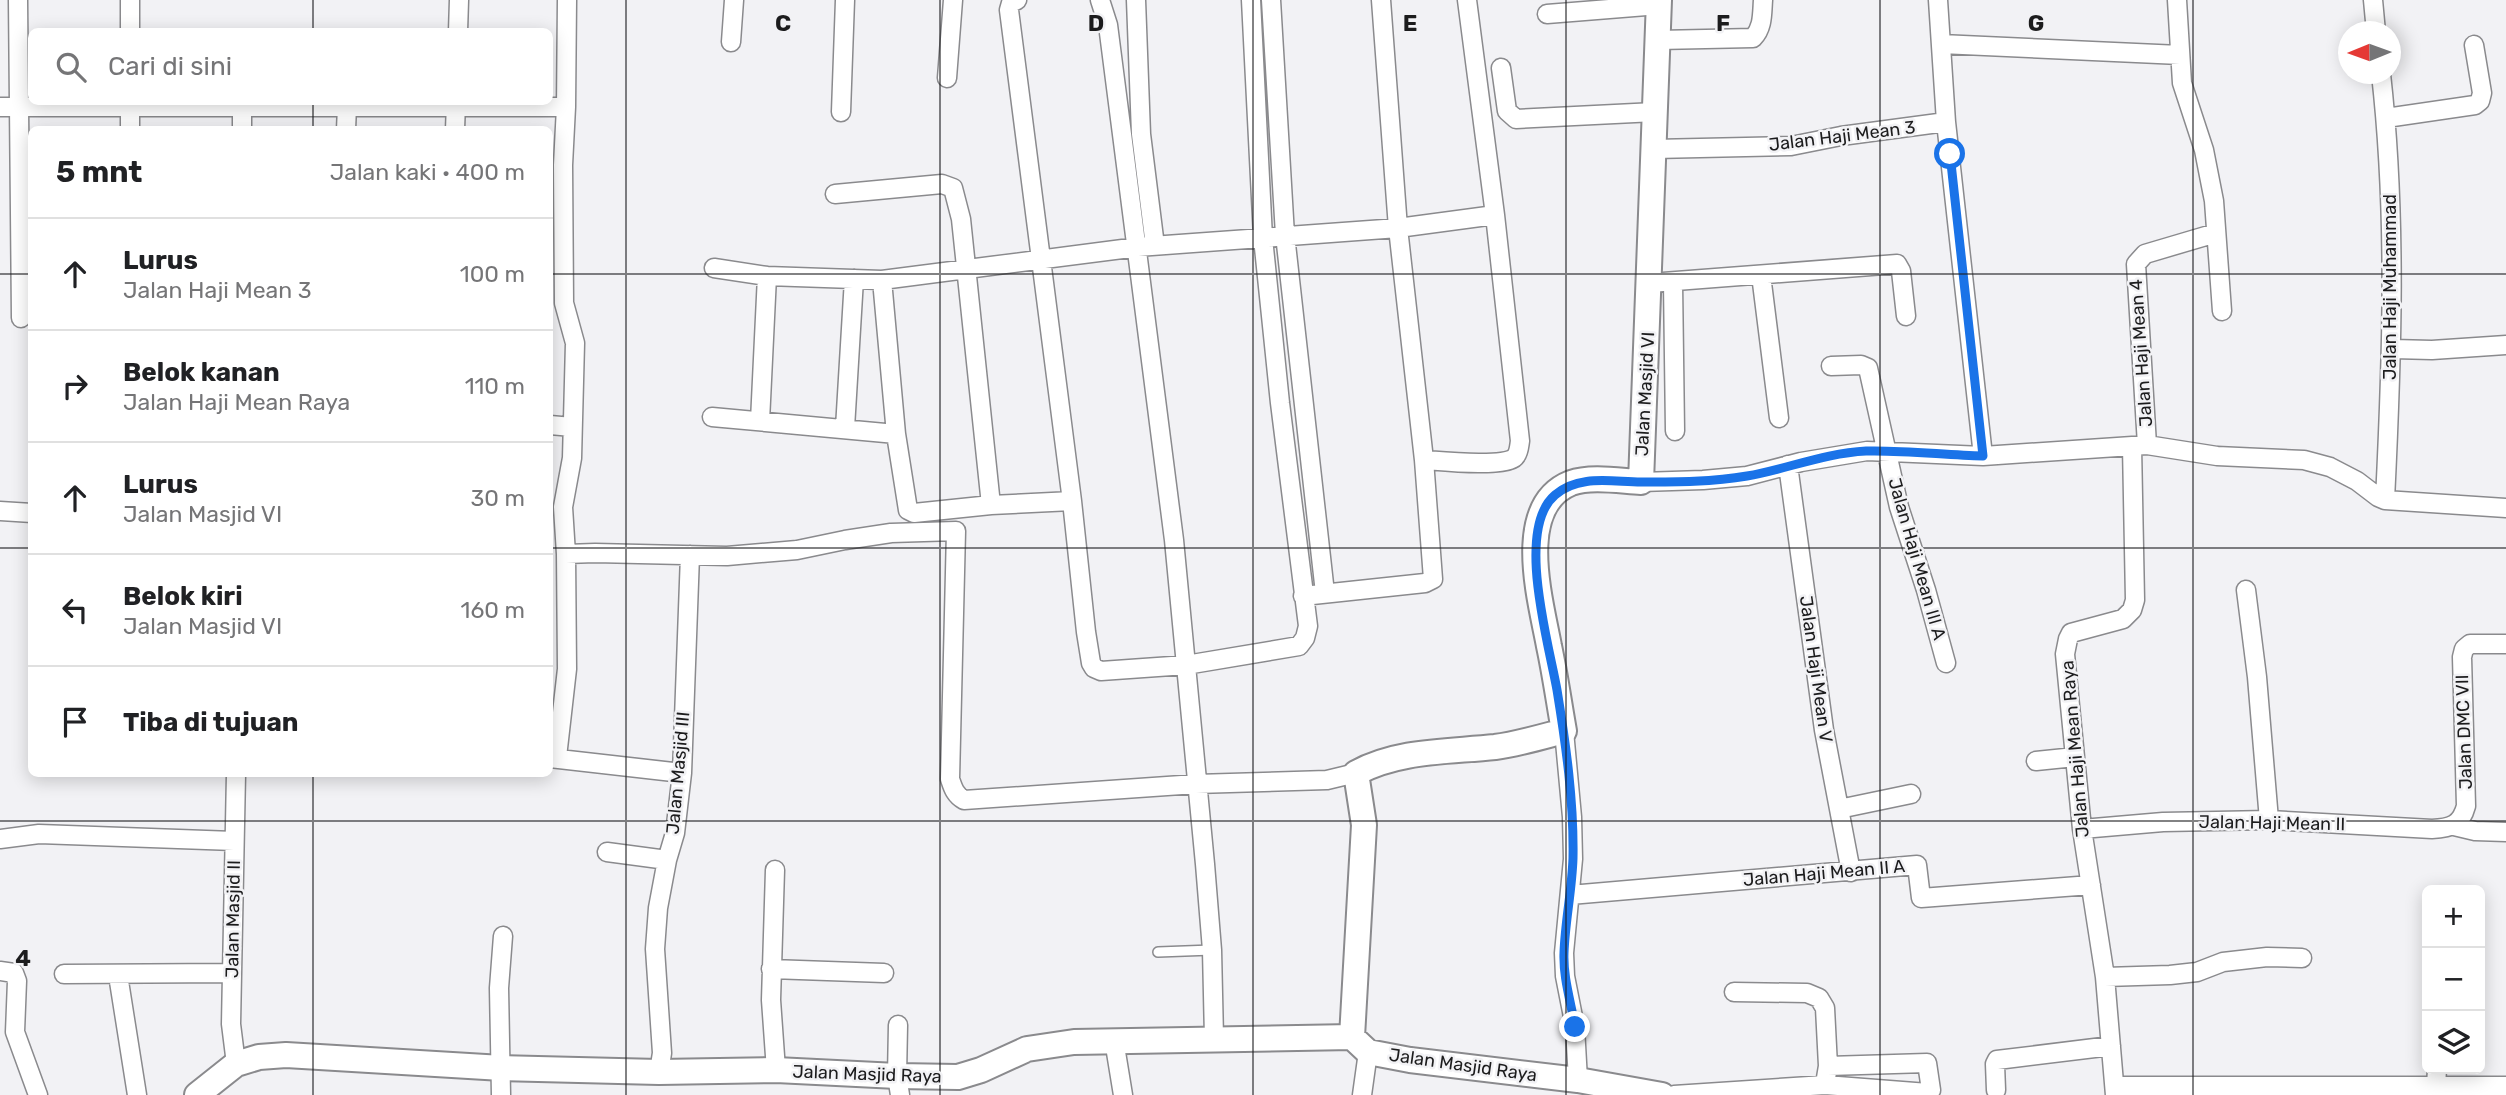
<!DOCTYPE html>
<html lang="id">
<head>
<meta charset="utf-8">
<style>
	:root { --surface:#fff; --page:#f6f6f6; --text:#202124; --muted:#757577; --line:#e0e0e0 }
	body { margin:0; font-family:Rubik,sans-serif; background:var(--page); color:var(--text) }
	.controls { position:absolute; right:21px; bottom:21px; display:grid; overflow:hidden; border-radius:10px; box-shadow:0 4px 18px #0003 }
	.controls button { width:63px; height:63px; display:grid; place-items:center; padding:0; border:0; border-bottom:2px solid var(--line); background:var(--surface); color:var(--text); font:35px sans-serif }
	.compass { position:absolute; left:2338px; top:21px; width:63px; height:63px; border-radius:50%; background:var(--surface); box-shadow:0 4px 18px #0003; rotate:269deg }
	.stop { position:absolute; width:21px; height:21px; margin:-16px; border:5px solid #1a73e8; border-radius:50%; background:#fff }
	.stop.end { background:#1a73e8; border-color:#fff; box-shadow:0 2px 7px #0008 }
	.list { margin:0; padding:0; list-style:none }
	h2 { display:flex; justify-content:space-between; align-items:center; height:91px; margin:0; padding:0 28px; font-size:30px }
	h2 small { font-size:23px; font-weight:400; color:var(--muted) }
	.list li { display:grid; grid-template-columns:46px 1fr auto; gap:21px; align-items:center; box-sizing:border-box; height:112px; padding:0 28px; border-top:2px solid var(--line) }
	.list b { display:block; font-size:26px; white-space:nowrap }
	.list p { margin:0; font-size:23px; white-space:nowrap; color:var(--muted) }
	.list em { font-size:23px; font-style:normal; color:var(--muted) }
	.icon { flex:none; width:38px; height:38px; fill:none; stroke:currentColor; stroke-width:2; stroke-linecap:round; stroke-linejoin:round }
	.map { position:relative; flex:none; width:2506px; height:1095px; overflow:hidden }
	.search { position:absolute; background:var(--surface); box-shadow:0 4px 18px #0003; left:28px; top:28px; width:525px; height:77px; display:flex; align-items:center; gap:18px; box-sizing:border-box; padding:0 24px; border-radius:10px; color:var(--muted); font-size:26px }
	.panel { position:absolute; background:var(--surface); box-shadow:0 4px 18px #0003; left:28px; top:126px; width:525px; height:651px; border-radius:10px }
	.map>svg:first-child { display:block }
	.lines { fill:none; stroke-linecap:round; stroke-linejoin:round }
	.lane-casing { stroke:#8a8a8d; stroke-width:12 }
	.street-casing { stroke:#8a8a8d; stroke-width:21 }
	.secondary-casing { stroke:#8a8a8d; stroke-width:28 }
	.lane { stroke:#fff; stroke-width:9 }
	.street { stroke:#fff; stroke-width:18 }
	.secondary { stroke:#fff; stroke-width:24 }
	.route { stroke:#1a73e8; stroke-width:9 }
	.grid { fill:none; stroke:#1c1c1d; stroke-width:2; stroke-opacity:0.55 }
	.labels { text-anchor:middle; stroke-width:5; stroke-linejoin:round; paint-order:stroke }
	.street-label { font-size:18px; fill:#1c1c1d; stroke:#f2f2f5 }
	.grid-label { font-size:23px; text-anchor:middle; font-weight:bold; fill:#1c1c1d; stroke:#f2f2f5; stroke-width:5; stroke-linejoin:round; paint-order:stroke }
</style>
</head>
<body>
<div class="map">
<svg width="2506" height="1095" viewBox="0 0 2506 1095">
	<rect width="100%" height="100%" fill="#f2f2f5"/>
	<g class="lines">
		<g class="lane-casing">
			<path id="lane" d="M1158 952 1212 950"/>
		</g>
		<g class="street-casing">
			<path id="street" d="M18 0 21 318
				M1017 0 1011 3 1009 10 1072 501 1086 632 1091 663 1094 668 1101 671 1186 665 1299 646 1305 638 1308 626 1280 403 1263 238 1251 0
				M1100 0 1108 25 1174 540 1205 864 1212 950 1214 1038
				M1136 0 1141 134 1155 246
				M1271 0 1285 235 1325 593
				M1938 0 1946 122
				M2177 0 2182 83 2204 150 2214 201 2222 311
				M2373 0 2376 32
				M1547 14 1659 5
				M130 32V0
				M458 32 459 0
				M1658 40 1753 38C1763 28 1762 14 1763 0
				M731 42 734 0
				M1941 44 2180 55
				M1501 68 1507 111 1516 119 1655 112
				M2381 74C2397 216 2392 358 2385 500
				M947 78 953 0
				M242 106V130
				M0 107H566
				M841 112 845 0
				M2386 118 2475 105 2480 101 2482 93 2474 45
				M130 130V102
				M346 130 347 106
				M455 130 456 102
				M1654 149 1791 146 1841 136 1946 122 1983 456
				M835 194 942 184 953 188 961 219 991 505
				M714 268 767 276 882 280 1138 247 1398 228 1495 215
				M1761 275 1779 418
				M882 280 896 434 908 510 914 513 991 505 1072 501
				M1650 283 1897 264 1901 271 1906 316
				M1673 283 1675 431
				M2393 349 2432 350 2506 345
				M1831 366 1861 365 1868 368 1899 507 1926 590 1946 663
				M712 417 896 434
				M760 421 767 276
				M550 425 572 427
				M845 428 854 279
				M2147 445 2136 264 2145 254 2216 233
				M1424 460C1439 461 1506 468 1515 457 1519 453 1519 447 1520 441L1495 215 1467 0
				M1788 465 1824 730 1851 872
				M1641 482 1703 480 1747 476 1801 462 1867 451 1983 456 2147 445 2217 456 2304 460 2330 467 2357 481 2378 497 2385 500 2506 508
				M0 511 32 513
				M566 554 595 553 727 556 797 550 845 540 891 533 956 531 950 779C953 788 955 795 964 800L1196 784 1327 780 1356 773
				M2246 590 2257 677 2269 820
				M1303 596 1425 583 1433 579 1424 460 1398 228 1381 0
				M1564 731 1572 817 1573 859 1564 953 1565 976 1575 1027 1578 1080
				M557 757 567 669 566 554 563 507 572 458 575 343 564 303 563 165 566 107 567 0
				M550 758 682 773
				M2036 761 2075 757
				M1839 809 1911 794
				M2454 826 2475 831 2506 832
				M2082 829 2163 822 2269 820 2432 829C2451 828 2461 825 2466 806L2462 657 2464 649 2470 644H2506
				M0 839 39 834 234 841
				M607 852 667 860
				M775 870 771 1000 776 1070
				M1570 895 1917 865 1921 898 2091 885
				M771 969 884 973
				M0 971 14 973 17 981 15 1032 38 1095
				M64 974 231 973
				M118 975 137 1095
				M2105 977 2170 975 2197 972 2223 962 2267 957 2302 958
				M1734 992 1807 993 1819 998 1825 1008 1828 1066 1826 1078
				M898 1025 897 1076 900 1095
				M1114 1040 1123 1095
				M236 1064 231 1024 236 774
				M659 1072 662 1053 655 949 658 908 667 860 675 833 682 773 690 555
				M2115 1086H2506
				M2436 1086 2437 1069
				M1996 1090 1995 1064 1997 1060 2111 1046
				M501 1095 499 988 503 936
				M1362 1095 1368 1052
				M1674 1095 1825 1085 1928 1093 1931 1090 1927 1063 1828 1066
				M2115 1095 2105 977 2082 829 2065 654 2068 639 2071 633 2123 619 2132 610 2135 600 2132 446"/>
		</g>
		<g class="secondary-casing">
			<path id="secondary" d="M1352 1037 1364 825 1356 773C1398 750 1448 752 1495 747 1518 744 1541 737 1564 731 1559 703 1555 674 1549 646 1541 602 1513 506 1571 483 1591 476 1620 481 1641 482L1659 0
				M197 1095 236 1064 259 1057 286 1055 502 1068 659 1072 776 1070 897 1076 958 1077 981 1070 1027 1049 1074 1042 1352 1037 1368 1052 1410 1060 1578 1080 1662 1095"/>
		</g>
		<use href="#lane" class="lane"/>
		<use href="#street" class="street"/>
		<use href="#secondary" class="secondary"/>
	</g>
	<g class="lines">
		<path class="route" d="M1575 1027C1571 1002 1563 978 1564 953 1565 922 1572 890 1573 858 1574 802 1566 745 1557 690 1549 644 1515 529 1555 495 1579 474 1612 482 1641 482 1676 482 1713 482 1747 476 1787 469 1825 453 1866 451 1905 450 1944 455 1983 456L1950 154"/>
	</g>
	<path class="grid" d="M313 0V32M626 0V1095M940 0V1095M1253 0V1095M1566 0V1095M1880 0V1095M2193 0V1095M313 102V130M0 274H32M550 274H2506M0 548H32M550 548H2506M313 774V1095M0 821H2506"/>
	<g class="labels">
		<g class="street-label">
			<text transform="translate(1842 136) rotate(-7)" y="6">Jalan Haji Mean 3</text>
			<text transform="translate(2390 287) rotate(-90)" y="6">Jalan Haji Muhammad</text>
			<text transform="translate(2141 353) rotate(-94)" y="6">Jalan Haji Mean 4</text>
			<text transform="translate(1645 394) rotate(-87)" y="6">Jalan Masjid VI</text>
			<text transform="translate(1917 559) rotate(74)" y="6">Jalan Haji Mean III A</text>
			<text transform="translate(1816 669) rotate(82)" y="6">Jalan Haji Mean V</text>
			<text transform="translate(2464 732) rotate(-92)" y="6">Jalan DMC VII</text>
			<text transform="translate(2075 749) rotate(-95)" y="6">Jalan Haji Mean Raya</text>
			<text transform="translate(678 773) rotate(-85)" y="6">Jalan Masjid III</text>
			<text transform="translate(2272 823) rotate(1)" y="6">Jalan Haji Mean II</text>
			<text transform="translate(1824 873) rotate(-5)" y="6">Jalan Haji Mean II A</text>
			<text transform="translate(233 919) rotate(-89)" y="6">Jalan Masjid II</text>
			<text transform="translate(1463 1065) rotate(8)" y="6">Jalan Masjid Raya</text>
			<text transform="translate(867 1074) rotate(2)" y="6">Jalan Masjid Raya</text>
		</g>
	</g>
	<g class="grid-label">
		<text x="783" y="31">C</text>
		<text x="1096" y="31">D</text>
		<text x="1410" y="31">E</text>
		<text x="1723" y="31">F</text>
		<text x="2036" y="31">G</text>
		<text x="23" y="966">4</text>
	</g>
</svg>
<div class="controls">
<button>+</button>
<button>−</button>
<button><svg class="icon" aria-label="layers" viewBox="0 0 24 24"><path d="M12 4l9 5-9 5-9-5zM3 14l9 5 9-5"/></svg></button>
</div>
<svg class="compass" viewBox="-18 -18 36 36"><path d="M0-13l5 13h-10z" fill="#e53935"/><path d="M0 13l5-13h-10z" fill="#757577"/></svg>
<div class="stop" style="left:1950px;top:154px"></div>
<div class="stop end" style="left:1575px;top:1027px"></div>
<div class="search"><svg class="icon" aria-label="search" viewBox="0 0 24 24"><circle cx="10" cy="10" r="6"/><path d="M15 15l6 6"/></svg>Cari di sini</div>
<section class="panel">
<h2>5 mnt<small>Jalan kaki · 400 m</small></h2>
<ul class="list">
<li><svg class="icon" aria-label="ahead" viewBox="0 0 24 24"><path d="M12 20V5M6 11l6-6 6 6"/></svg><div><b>Lurus</b><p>Jalan Haji Mean 3</p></div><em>100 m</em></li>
<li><svg class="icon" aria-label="right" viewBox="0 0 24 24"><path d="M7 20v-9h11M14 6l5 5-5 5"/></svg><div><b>Belok kanan</b><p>Jalan Haji Mean Raya</p></div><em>110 m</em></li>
<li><svg class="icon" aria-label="ahead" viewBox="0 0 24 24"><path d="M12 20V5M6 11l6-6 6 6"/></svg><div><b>Lurus</b><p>Jalan Masjid VI</p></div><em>30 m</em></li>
<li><svg class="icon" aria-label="left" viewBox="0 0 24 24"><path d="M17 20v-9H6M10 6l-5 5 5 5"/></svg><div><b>Belok kiri</b><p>Jalan Masjid VI</p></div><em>160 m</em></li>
<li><svg class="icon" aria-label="arrive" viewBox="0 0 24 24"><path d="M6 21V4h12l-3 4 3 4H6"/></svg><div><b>Tiba di tujuan</b></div></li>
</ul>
</section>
</div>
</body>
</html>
